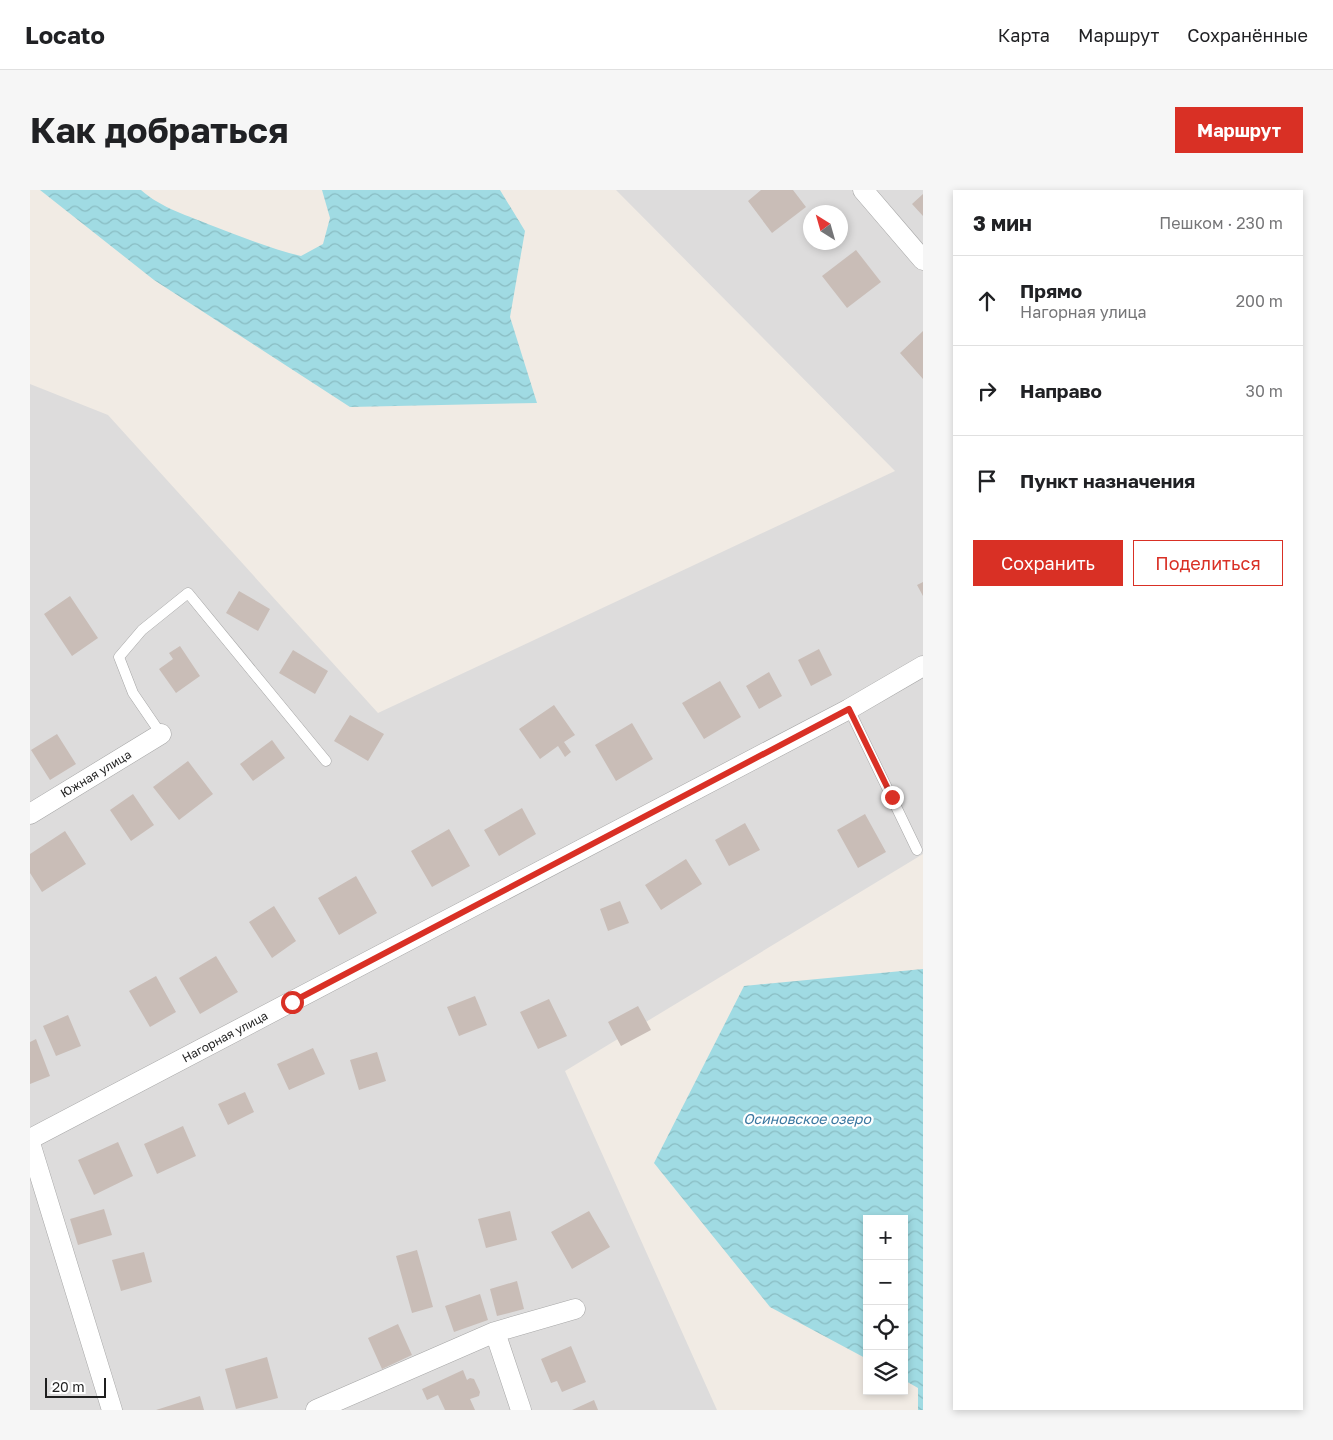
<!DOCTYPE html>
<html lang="ru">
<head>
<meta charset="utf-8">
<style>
	:root { --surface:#fff; --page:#f6f6f6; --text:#202124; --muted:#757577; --line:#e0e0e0; --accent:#d93025 }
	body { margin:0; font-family:"Golos Text",sans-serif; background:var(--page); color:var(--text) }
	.controls { position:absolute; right:15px; bottom:15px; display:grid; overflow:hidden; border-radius:0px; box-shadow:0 2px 8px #0003 }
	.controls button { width:45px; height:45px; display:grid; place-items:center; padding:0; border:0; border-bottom:1px solid var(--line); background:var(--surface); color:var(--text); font:25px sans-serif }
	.compass { position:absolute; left:773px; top:15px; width:45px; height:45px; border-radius:50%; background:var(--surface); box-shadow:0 2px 8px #0003; rotate:323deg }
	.scale { position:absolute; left:15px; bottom:12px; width:61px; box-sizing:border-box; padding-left:5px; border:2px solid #1f1f1f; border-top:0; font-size:14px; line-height:18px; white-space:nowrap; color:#1f1f1f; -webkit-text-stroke:4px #fff; paint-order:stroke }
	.stop { position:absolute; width:15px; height:15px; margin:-11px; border:4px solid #d93025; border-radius:50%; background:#fff }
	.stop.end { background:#d93025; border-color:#fff; box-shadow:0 1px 5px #0008 }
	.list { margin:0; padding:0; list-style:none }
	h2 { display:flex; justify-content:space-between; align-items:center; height:65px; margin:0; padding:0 20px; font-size:21px }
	h2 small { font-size:16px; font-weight:400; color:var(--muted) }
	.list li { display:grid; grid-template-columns:32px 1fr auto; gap:15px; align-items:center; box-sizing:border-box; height:90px; padding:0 20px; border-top:1px solid var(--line) }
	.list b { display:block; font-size:19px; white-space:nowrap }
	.list p { margin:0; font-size:16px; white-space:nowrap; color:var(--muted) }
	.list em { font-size:16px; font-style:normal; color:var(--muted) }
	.actions { display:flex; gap:10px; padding:15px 20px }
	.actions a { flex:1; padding:11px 0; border:1px solid var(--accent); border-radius:0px; text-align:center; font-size:18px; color:var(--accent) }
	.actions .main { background:var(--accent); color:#fff }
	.icon { flex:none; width:28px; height:28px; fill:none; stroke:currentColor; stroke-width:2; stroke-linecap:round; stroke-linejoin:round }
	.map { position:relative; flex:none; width:893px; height:1220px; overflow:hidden; border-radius:0px }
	header { display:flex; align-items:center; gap:30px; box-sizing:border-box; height:70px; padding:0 25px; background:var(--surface); border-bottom:1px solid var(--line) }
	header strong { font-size:24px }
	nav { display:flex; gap:28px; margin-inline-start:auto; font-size:18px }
	.intro { display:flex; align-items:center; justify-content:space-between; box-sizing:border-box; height:120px; padding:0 30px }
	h1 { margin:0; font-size:35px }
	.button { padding:12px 22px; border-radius:0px; background:var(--accent); color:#fff; font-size:18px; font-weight:700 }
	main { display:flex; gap:30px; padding:0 30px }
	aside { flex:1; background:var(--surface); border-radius:0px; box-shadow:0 2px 8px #0003 }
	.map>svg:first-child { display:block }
	.residential { fill:#dddcdc; fill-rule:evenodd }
	.water { fill:url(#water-waves) }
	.building { fill:#c9bdb7 }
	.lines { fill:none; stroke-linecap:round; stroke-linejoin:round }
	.lane-casing { stroke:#a6a6a6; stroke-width:11 }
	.street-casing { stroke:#a6a6a6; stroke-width:21 }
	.lane { stroke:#fff; stroke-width:10 }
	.street { stroke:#fff; stroke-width:20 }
	.route { stroke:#d93025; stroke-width:6 }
	.labels { text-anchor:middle; stroke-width:4.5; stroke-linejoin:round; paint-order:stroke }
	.street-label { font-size:12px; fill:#1f1f1f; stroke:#fff }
	.water-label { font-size:14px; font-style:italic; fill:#3a77a0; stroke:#fff }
</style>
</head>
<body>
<header>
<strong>Locato</strong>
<nav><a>Карта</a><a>Маршрут</a><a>Сохранённые</a></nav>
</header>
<div class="intro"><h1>Как добраться</h1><a class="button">Маршрут</a></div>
<main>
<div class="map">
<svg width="893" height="1220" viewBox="0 0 893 1220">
	<defs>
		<pattern id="water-waves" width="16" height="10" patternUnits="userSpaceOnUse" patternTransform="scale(1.25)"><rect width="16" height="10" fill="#a0dbe3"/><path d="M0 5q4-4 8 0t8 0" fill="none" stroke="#89bcc2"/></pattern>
	</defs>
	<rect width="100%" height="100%" fill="#f1ebe4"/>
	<path class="residential" d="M586 0H893V664L535 881 687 1220H0V194L78 225 348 523 865 281ZM781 22H811V52H781Z"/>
	<path class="water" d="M10 0H111C131 18 159 26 183 36 212 47 241 59 271 66L293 54 300 28 292 0H470L495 41 480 127 507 213 320 217 124 90Z
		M893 779V1220H888V1198L874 1190V1029H837V1169L740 1117 624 973 714 796Z"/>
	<path class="building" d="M731 0H763L776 17 742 43 718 11Z
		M893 4V26L882 14Z
		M826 60 851 92 817 118 792 86Z
		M893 141V189L870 163Z
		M893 392V406L887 395Z
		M209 401 240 419 228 441 196 423Z
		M40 406 68 448 42 466 14 424Z
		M150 456 170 486 146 503 129 479 143 469 139 463Z
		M789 459 802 485 781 496 768 470Z
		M263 460 298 481 285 504 249 483Z
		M739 482 752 506 729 519 716 496Z
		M690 491 711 527 674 549 652 513Z
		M524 515 545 545 534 552 541 562 535 567 528 556 510 569 489 539Z
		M320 525 354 544 338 571 304 551Z
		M602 533 623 569 586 591 565 555Z
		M27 544 46 574 20 590 1 560Z
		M242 550 255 568 223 591 210 574Z
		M158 571 183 604 149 630 123 597Z
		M103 604 124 635 101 651 80 620Z
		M492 618 506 644 469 666 454 640Z
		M835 624 856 662 828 678 807 640Z
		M715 633 730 660 699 676 685 650Z
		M419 639 440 676 402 697 381 661Z
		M35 641 56 674 12 702 0 683V664Z
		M656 669 672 694 631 720 615 695Z
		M326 686 347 723 309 745 288 708Z
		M590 711 599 733 578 741 570 719Z
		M244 716 266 751 242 768 219 732Z
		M186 766 208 802 170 824 149 788Z
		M126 786 146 822 120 837 99 801Z
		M445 806 457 835 429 846 417 817Z
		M519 809 537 846 508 859 490 822Z
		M608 816 621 840 591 856 578 832Z
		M38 825 51 856 26 866 13 836Z
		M6 849 20 886 0 894V852Z
		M283 858 295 884 259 900 247 874Z
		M347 862 356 891 329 900 320 870Z
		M215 902 224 922 198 935 188 914Z
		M153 936 166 966 127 984 114 954Z
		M88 952 103 986 64 1005 48 970Z
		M74 1019 82 1045 48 1055 40 1029Z
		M480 1021 487 1050 456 1058 448 1029Z
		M559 1021 580 1057 542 1079 521 1042Z
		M387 1060 403 1117 382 1123 366 1066Z
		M114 1062 122 1092 91 1101 82 1070Z
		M487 1091 494 1119 467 1126 460 1099Z
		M450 1104 458 1130 424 1142 415 1116Z
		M368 1134 382 1165 352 1179 338 1148Z
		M541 1156 556 1192 532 1202 527 1191 521 1193 511 1169Z
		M237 1167 248 1208 206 1219 195 1179Z
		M433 1180 437 1190 440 1188 444 1189 450 1202 449 1206 440 1209 445 1220H415L408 1205 397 1210 392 1199Z
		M170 1206 174 1220H126Z
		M564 1210 568 1220H542Z"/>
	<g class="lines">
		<g class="lane-casing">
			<path id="lane" d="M819 519 887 660
				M131 544 103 503 89 467 112 440 158 403 296 571"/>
		</g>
		<g class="street-casing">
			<path id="street" d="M833 0 893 70
				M0 624 131 544
				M0 949 819 519 893 476
				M0 953 82 1220
				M465 1142 491 1220
				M286 1220 465 1142 545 1119"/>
		</g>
		<use href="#lane" class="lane"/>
		<use href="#street" class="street"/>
	</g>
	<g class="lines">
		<path class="route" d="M262 812 819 519 862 607"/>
	</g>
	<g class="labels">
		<g class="street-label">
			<text transform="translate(66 584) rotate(-31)" y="4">Южная улица</text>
			<text transform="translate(195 847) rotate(-28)" y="4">Нагорная улица</text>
		</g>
		<g class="water-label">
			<text x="777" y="934">Осиновское озеро</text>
		</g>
	</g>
</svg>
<div class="controls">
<button>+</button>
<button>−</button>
<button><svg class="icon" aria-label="locate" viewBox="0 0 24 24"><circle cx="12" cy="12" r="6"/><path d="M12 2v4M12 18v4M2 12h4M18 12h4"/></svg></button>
<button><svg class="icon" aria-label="layers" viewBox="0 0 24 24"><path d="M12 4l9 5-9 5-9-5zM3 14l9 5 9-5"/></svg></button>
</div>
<svg class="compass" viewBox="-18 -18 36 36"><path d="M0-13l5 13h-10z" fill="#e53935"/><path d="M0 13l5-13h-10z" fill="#757577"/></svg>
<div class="scale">20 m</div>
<div class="stop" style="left:262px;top:812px"></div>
<div class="stop end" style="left:862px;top:607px"></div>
</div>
<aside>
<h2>3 мин<small>Пешком · 230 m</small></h2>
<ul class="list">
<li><svg class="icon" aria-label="ahead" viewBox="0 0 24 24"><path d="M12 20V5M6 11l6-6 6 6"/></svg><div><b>Прямо</b><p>Нагорная улица</p></div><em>200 m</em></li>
<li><svg class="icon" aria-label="right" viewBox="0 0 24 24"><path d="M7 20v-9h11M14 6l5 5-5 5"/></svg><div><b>Направо</b></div><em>30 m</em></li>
<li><svg class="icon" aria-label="arrive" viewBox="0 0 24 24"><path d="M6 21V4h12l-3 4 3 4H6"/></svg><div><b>Пункт назначения</b></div></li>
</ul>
<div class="actions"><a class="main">Сохранить</a><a>Поделиться</a></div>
</aside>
</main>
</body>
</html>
